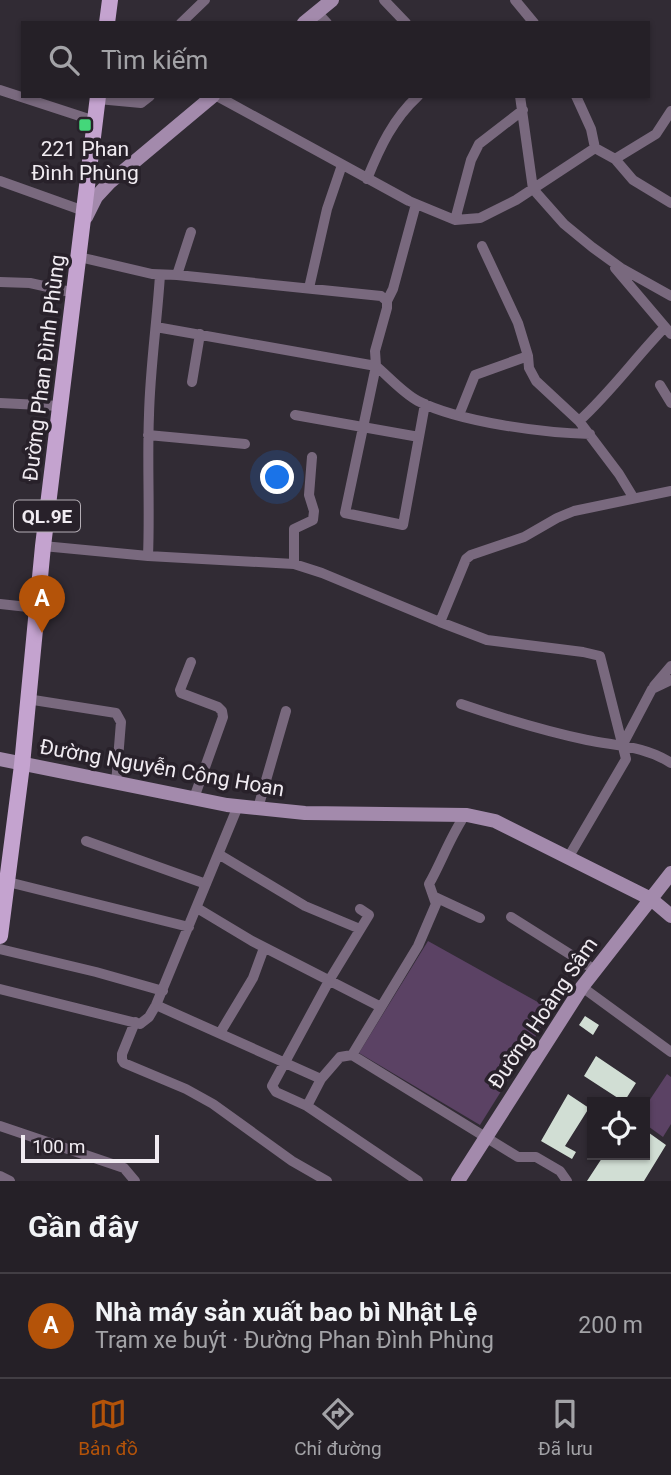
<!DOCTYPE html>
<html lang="vi">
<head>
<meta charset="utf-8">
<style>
	:root { --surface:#252027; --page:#2d282f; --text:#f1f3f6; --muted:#a3a3a7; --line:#423e44; --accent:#b45309 }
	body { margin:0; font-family:Roboto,sans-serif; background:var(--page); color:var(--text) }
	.controls { position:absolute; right:21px; bottom:21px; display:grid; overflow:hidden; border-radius:0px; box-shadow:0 2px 5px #0004 }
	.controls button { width:63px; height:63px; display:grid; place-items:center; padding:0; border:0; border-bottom:2px solid var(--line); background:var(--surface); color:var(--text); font:35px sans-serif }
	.scale { position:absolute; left:21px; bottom:18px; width:138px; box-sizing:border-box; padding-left:7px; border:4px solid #f0ebf1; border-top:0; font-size:19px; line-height:24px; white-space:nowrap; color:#f0ebf1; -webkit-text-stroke:5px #28212a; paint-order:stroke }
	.you { position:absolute; left:278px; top:478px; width:24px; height:24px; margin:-18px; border:5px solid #fff; border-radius:50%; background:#1a73e8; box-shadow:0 0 0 10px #1a73e833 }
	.badge { display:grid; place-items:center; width:46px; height:46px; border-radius:50%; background:var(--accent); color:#fff; font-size:23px; font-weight:700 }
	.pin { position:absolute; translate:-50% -58px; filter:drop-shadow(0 2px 4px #0008) }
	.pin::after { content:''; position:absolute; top:37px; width:24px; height:21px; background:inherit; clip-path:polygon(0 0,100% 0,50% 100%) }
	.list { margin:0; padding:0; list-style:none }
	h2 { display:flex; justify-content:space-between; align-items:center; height:91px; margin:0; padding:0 28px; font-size:30px }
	h2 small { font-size:23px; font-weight:400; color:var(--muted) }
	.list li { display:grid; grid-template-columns:46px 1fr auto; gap:21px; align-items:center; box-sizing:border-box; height:105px; padding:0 28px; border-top:2px solid var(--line) }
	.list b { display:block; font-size:26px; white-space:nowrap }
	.list p { margin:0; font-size:23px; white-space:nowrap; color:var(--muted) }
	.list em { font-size:23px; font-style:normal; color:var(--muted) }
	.icon { flex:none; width:38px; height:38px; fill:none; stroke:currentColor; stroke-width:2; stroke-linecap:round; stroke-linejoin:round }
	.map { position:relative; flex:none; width:671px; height:1181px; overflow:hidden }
	.search { position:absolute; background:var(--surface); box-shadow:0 2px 5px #0004; left:21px; right:21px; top:21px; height:77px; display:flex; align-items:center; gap:18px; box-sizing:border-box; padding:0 24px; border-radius:0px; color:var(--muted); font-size:26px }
	.sheet { height:196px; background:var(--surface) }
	nav { display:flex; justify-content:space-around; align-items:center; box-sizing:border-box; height:98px; border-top:2px solid var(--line); background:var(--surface); font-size:19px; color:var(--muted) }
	nav a { display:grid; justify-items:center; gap:4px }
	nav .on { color:var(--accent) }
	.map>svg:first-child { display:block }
	.green { fill:#5b4264 }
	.building { fill:#d1ded4 }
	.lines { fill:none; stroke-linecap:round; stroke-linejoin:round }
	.street { stroke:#79697e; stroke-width:10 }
	.secondary { stroke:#a38aac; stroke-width:14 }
	.primary { stroke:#c4a3cf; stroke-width:16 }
	.poi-dot { fill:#44d77a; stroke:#28212a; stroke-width:2.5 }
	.labels { text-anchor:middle; stroke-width:7; stroke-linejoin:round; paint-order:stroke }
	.shield { fill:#28212a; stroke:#b4aeb5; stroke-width:2 }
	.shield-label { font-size:19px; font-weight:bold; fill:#f0ebf1 }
	.poi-label { font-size:21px; fill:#f0ebf1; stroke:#28212a }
	.street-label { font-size:21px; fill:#f0ebf1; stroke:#28212a }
</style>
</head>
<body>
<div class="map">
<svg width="671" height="1181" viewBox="0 0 671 1181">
	<rect width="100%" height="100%" fill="#312b34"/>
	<path class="green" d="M428 941 552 1010 480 1125 359 1053Z
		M667 1074 671 1077V1124L663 1137 645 1124V1107Z"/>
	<path class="building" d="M585 1016 599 1025 593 1035 579 1025Z
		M596 1056 636 1083 624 1102 584 1076Z
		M568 1094 589 1108 565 1146 576 1152 572 1159 541 1141Z
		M645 1130 666 1145 644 1181H587L604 1155H645Z"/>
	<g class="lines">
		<path class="street" d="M384 0 406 23
			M515 0 534 23
			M317 12 327 23
			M181 23 205 0
			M0 90 95 121
			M217 96 409 201 455 220 480 218 516 200 595 148
			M520 96 533 189 564 224 592 247 621 268 671 296
			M576 96 591 129 595 148
			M98 99 141 103 150 96
			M595 148 615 159 633 180 671 203
			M615 159 656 134 671 111
			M367 179C380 147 393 119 418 96
			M0 181 84 211
			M455 220 471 160 479 144 523 110
			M482 246 518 323 528 356 529 368 536 381 579 421 619 474 633 497
			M79 257 152 274 177 275 381 296 387 301V308L375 351 376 366C389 377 403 393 418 401 459 422 543 433 590 434
			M615 268 671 334
			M177 275 191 232
			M0 282 30 283 75 293
			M309 288 327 209 342 165
			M387 301 393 289 416 204
			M156 327 376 366 345 513 403 525 425 404
			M192 382 200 334
			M660 385 671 403
			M0 403 60 406
			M295 415 419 437
			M459 415 475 375 528 356
			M579 421C611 392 635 358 665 327
			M148 435 245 444
			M43 546 148 556 294 564 322 573 440 622 466 559 471 555 524 537 557 518 574 511 671 491
			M148 556C150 509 147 462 149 415 150 369 157 322 160 275
			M294 564V529L313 520 314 511 309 495 312 457
			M0 604 37 608
			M440 622 487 640 583 652 600 656 626 759 568 858
			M191 662 180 690 181 693 218 707 222 711 223 717 194 798
			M654 686 671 666
			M27 699 116 713 121 722 116 784
			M461 704C502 718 544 731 587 740 616 746 645 746 671 763
			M623 744 652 689 671 680
			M258 808 286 711
			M86 841 206 884
			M220 855 305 906 360 929
			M4 881 189 927
			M435 897 480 918
			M197 908 252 941 381 1007
			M511 917 595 970
			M0 949 96 972 163 991
			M582 987 671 1052
			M0 989 140 1024 149 1017 156 1005 238 806
			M156 1005 321 1079
			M135 1022 122 1054V1060L124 1063 186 1089 213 1104 292 1161 327 1181
			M220 1033 253 978 264 948
			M352 1055 418 946 436 904 429 884C442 861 450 837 465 815
			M307 1106 276 1092 272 1086 330 979 369 915 360 909
			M0 1126 124 1168 135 1181
			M0 1176 10 1181
			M418 1181 307 1106 321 1079 340 1057 352 1055 518 1157H536L560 1171 567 1181"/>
		<path class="secondary" d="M304 23 332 0
			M86 217 96 197 109 183 213 96
			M0 759 227 805 305 813 467 815 495 821 651 899 671 916
			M458 1181 582 987 671 873"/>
		<path class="primary" d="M107 23 110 0
			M0 936 22 765 43 546 98 96"/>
	</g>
	<rect class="poi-dot" x="78" y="118" width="14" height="14" rx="3.5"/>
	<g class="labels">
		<rect class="shield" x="14" y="500.5" width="66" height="31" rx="5"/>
		<g class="shield-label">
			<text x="47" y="523">QL.9E</text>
		</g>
		<g class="poi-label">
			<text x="85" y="156">221 Phan<tspan x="85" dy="24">Đình Phùng</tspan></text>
		</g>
		<g class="street-label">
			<text transform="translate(44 368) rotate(-83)" y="7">Đường Phan Đình Phùng</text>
			<text transform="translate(162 768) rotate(10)" y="7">Đường Nguyễn Công Hoan</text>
			<text transform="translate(543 1013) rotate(-56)" y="7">Đường Hoàng Sâm</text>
		</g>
	</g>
</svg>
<div class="controls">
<button><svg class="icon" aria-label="locate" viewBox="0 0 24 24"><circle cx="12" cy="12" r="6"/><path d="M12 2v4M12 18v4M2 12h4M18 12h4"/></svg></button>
</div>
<div class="scale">100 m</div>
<div class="you"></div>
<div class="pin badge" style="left:42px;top:633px">A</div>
<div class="search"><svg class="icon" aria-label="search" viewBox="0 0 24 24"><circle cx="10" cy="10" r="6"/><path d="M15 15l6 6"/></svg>Tìm kiếm</div>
</div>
<section class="sheet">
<h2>Gần đây<small></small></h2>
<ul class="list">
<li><span class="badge">A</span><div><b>Nhà máy sản xuất bao bì Nhật Lệ</b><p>Trạm xe buýt · Đường Phan Đình Phùng</p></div><em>200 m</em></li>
</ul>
</section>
<nav>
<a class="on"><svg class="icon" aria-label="map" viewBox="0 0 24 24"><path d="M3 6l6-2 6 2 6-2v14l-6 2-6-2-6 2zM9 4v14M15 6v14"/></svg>Bản đồ</a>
<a><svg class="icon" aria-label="directions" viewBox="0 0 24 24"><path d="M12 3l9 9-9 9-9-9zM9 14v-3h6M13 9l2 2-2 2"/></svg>Chỉ đường</a>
<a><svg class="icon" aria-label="saved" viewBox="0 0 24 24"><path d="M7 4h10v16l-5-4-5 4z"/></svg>Đã lưu</a>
</nav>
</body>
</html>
